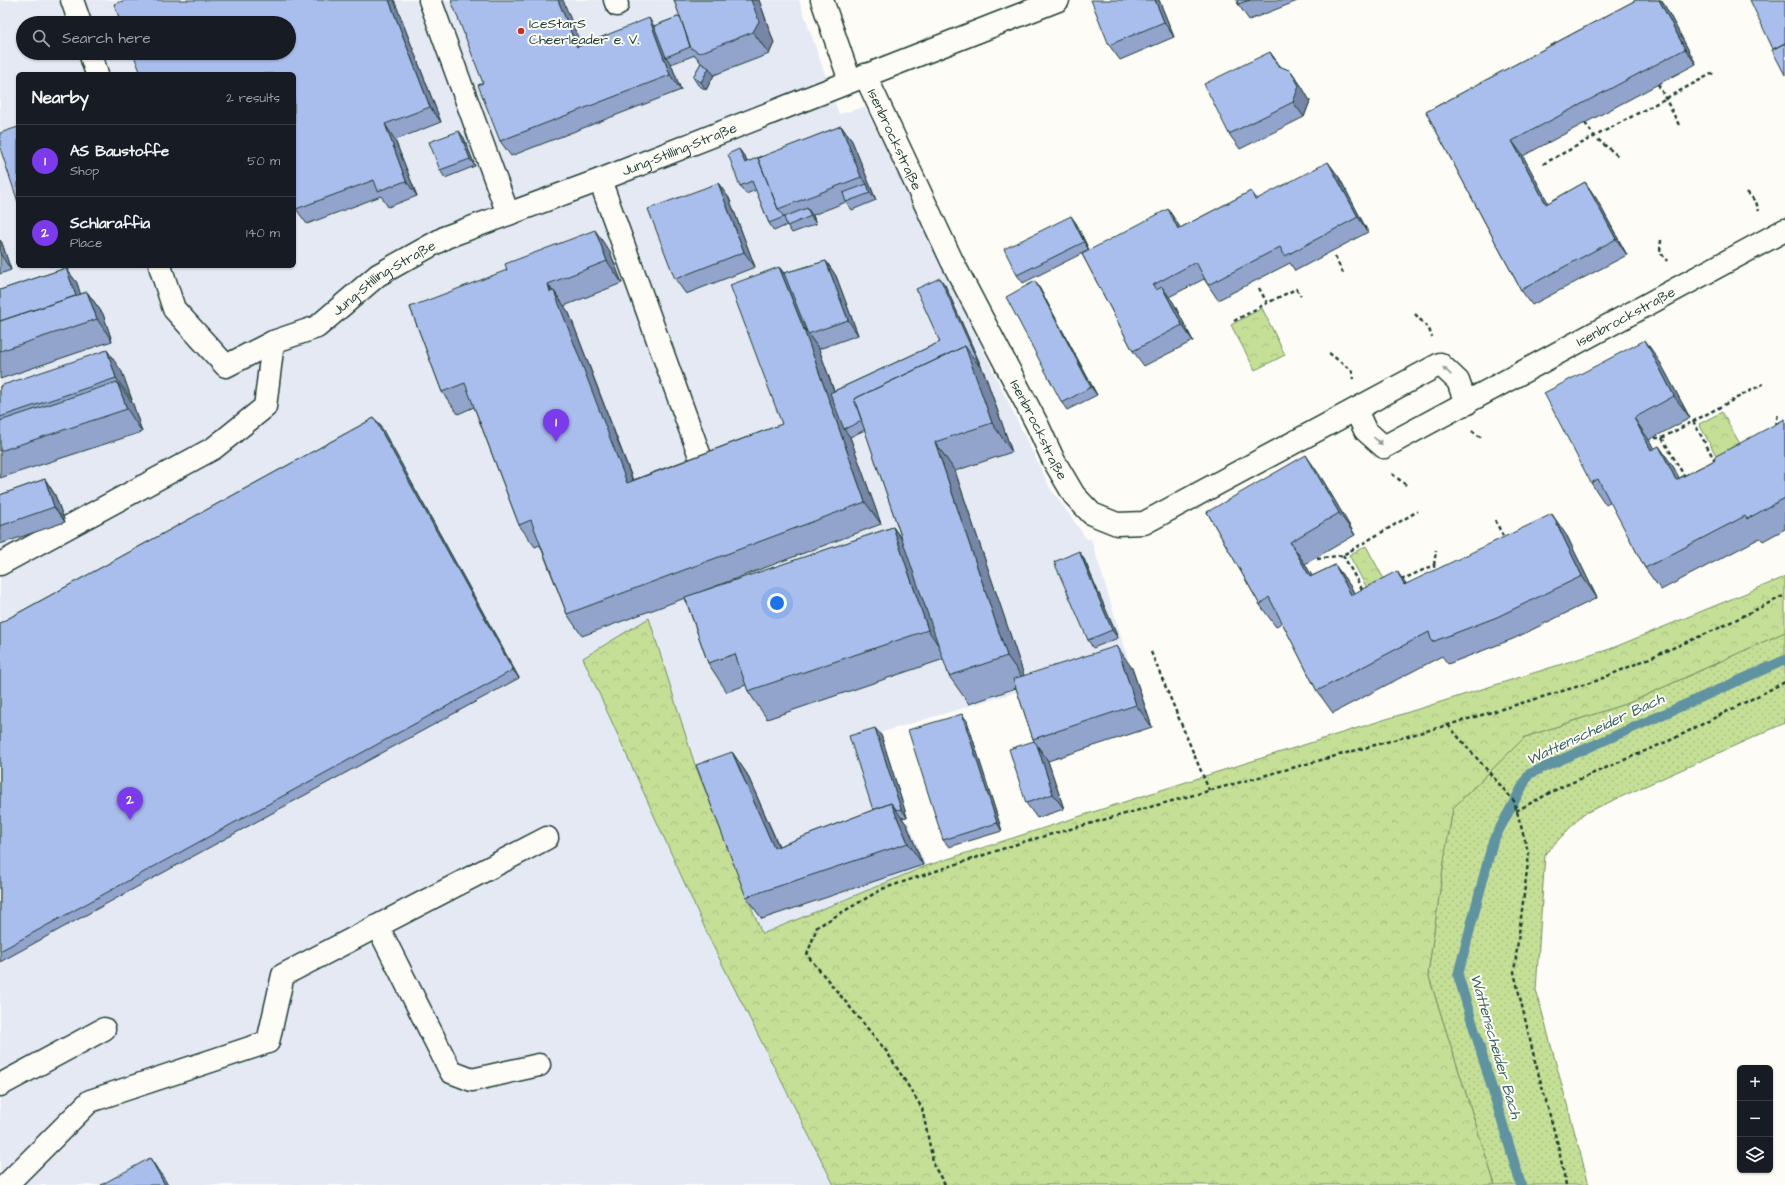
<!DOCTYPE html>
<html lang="en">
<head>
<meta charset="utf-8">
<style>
	:root { --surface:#171b24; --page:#242831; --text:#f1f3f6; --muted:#9ea1a6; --line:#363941; --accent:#7c3aed }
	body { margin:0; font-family:"Architects Daughter",sans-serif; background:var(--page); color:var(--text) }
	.controls { position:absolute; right:12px; bottom:12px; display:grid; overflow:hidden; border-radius:6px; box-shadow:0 1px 3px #0004 }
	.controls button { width:36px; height:36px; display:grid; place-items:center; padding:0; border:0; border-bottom:1px solid var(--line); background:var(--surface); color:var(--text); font:20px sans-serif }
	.you { position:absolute; left:777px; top:603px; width:14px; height:14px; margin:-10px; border:3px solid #fff; border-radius:50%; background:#1a73e8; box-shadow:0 0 0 6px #1a73e833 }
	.badge { display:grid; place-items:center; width:26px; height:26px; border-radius:50%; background:var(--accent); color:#fff; font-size:13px; font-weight:700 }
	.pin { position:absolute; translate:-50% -33px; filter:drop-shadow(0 1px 2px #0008) }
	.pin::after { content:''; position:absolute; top:21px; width:14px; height:12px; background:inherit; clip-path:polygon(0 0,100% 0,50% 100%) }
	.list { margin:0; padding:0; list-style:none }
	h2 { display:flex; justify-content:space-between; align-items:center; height:52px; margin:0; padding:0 16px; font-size:17px }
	h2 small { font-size:13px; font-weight:400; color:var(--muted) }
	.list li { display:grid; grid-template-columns:26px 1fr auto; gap:12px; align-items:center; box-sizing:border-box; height:72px; padding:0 16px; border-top:1px solid var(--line) }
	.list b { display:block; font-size:15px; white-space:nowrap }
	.list p { margin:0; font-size:13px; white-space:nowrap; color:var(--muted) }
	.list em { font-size:13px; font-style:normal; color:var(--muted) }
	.icon { flex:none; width:22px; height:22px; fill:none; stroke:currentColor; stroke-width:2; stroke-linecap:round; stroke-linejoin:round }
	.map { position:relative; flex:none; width:1785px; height:1185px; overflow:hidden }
	.search { position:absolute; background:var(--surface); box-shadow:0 1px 3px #0004; left:16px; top:16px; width:280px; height:44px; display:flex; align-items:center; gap:10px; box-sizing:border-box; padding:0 14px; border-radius:22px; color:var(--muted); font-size:15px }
	.panel { position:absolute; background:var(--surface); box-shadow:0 1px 3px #0004; left:16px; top:72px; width:280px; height:196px; border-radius:6px }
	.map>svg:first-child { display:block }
	.built { fill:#e4e9f4; fill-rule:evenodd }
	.grass { fill:url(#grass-dots); stroke:#728e65 }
	.forest { fill:url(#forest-crowns); stroke:#728e65 }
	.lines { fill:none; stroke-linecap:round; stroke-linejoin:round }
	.stream { stroke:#6093a2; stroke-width:10 }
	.minor-casing { stroke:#1f3d34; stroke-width:25 }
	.path { stroke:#1f3d34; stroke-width:2.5; stroke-dasharray:4 3; stroke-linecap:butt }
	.minor { stroke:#fdfcf7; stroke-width:22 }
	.wall { fill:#92a3cc; stroke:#1f3d34; fill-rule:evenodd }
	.shaded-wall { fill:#7785a6; stroke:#1f3d34 }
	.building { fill:#aabeed; stroke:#1f3d34 }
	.oneway { fill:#8e9c96 }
	.poi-dot { fill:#c8321e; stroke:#fdfcf7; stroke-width:1.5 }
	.labels { text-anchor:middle; stroke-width:4; stroke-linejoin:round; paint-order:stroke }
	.poi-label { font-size:14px; fill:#1f3d34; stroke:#fdfcf7; text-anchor:start }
	.street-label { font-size:14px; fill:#1f3d34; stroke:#fdfcf7 }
	.water-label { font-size:15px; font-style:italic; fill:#3a6162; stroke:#fdfcf7 }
</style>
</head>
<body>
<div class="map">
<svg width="1785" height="1185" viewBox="0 0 1785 1185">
	<defs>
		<pattern id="grass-dots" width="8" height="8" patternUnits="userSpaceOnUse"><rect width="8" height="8" fill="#c5df96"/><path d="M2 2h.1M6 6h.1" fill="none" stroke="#a9c082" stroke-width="1.8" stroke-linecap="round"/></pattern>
		<pattern id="forest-crowns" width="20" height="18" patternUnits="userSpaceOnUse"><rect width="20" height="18" fill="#c5df96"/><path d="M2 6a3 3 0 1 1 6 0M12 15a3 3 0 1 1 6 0" fill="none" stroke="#a9c082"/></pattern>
	</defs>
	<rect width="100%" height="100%" fill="#fdfcf7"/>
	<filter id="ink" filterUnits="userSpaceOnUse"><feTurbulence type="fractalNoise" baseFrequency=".025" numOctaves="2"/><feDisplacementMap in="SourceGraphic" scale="8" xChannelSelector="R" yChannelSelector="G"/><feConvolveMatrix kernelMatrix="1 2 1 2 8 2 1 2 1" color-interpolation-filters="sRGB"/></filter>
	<g filter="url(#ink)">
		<path class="built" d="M0 0H799L839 114 865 107 1050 488 1087 539H1091L1128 659 852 741 881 829 908 821 926 866 762 934 720 958 834 1185H0ZM23 23H289V53H23ZM18 74H294V266H18Z"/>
		<path class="grass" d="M1785 632V723L1583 814 1545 854 1536 990 1589 1185H1495L1428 974 1445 854 1453 808 1525 737 1631 702Z"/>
		<path class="forest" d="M1262 308 1285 355 1255 370 1231 325Z
			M1722 412 1740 444 1717 457 1699 424Z
			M1366 546 1385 581 1368 590 1349 555Z
			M1785 577V632L1631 702 1525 737 1453 808 1445 854 1428 974 1495 1185H834L712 944 583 658 649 618 694 762 762 934 926 866 1211 774 1610 649Z"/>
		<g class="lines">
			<path class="stream" d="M1521 1185 1458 975 1493 841 1529 774 1785 660"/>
			<g class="minor-casing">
				<g id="minor">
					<path d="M72 0 80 23"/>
					<path d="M430 0 508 214"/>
					<path d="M615 0 617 5"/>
					<path d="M822 0 850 81"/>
					<path d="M90 53 97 74"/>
					<path id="s1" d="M865 75 952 261 1037 424 1054 461 1074 495 1092 514 1117 524 1144 523 1440 364 1458 381 1466 404"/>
					<path d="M600 180 701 459"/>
					<path id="s2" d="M160 266 174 309 226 366 273 342 317 327 378 275 446 237 600 180 1058 0"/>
					<path id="s3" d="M1356 410 1365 430 1384 447 1785 230"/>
					<path d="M0 564 214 448 265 407 273 342"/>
					<path d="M378 927 451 1072 472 1080 539 1065"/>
					<path d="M0 1085 104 1029"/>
					<path d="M6 1185 90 1101 268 1042 283 975 547 838"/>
				</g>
			</g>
			<path class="path" d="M1658 84 1679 125
				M1585 123 1595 137 1618 156
				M1543 164 1715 72
				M1747 192 1756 202 1759 211
				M1661 240 1660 252 1667 261
				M1335 257 1344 275
				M1259 288 1267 303 1296 289 1301 296
				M1415 314 1429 329 1432 337
				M1234 321 1267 303
				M1329 353 1352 371 1353 379
				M1693 421 1715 461
				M1776 426 1778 413
				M1472 431 1483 439
				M1655 438H1662L1685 477
				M1662 438 1763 384
				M1392 474 1406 485
				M1495 520 1505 540
				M1343 555 1363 591
				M1317 559 1343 555 1418 511
				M1434 565 1436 550
				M1401 580 1434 565 1435 573
				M1151 652 1209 790
				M1448 725 1514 801 1529 855 1514 972 1535 1061 1558 1145 1566 1185
				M1516 811 1559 788 1673 739 1785 682
				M945 1185 934 1166 922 1108 887 1052 807 955 817 927 882 889 1023 842 1448 725 1596 681 1717 629 1785 595"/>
			<use href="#minor" class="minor"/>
		</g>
		<path class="wall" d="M394 0 441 122 395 140 417 196 388 207 381 196 307 224 296 209 294 74Z
			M674 0H759L774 43 769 54 714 75 706 90 698 85 693 77 701 63 695 55 671 64 681 90 511 156 500 141 581 45 654 26 680 16Z
			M1159 0 1174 37 1120 60 1109 45Z
			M1237 0H1300L1249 20 1238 4Z
			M1636 0H1661L1665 6 1696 64 1523 156 1548 203 1585 182 1596 198 1627 255 1532 305 1521 290 1426 112Z
			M1281 67 1291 71 1302 87 1310 101 1304 117 1240 149 1229 134Z
			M841 126 852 141 876 200 852 210 846 202 813 215 816 224 792 233 787 225 774 231 769 223 756 190 746 194 740 186 745 157 747 162 762 157Z
			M459 131 464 138 475 166 445 178 440 170Z
			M1339 177 1368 232 1295 271 1290 263 1218 300 1204 279 1169 297 1173 302 1193 341 1144 366 1133 351 1082 254 1178 224 1180 228 1251 191 1257 199Z
			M718 183 729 198 755 267 686 294 675 279Z
			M1076 223 1089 250 1023 283 1017 275Z
			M0 240 2 243 11 270 0 274Z
			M610 252 622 283 564 306 569 313 633 480 782 424 779 267 784 273 826 261 836 276 858 335 819 349 834 391 940 342 945 285 985 375 1012 452 955 471 1024 676 1132 668 1152 727 1048 761 1064 809 1037 818 1026 803 1034 741 1033 739 1016 688 969 704 949 676 944 659 767 719 748 691 746 685 727 692 708 663 685 598 582 636 567 614 540 545 535 547 519 525 474 407 458 414 442 392 410 307ZM865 430 903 542 893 527 687 597 881 524 850 437Z
			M66 268 77 283 80 294 87 292 103 314 112 341 0 379V290Z
			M1035 281 1040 289 1097 395 1067 410 1062 403Z
			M1660 362 1690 418 1649 440 1654 449 1659 446 1674 468 1679 478 1715 460 1785 419V529L1763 541 1760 538 1661 590 1645 568 1611 502 1606 505 1591 483Z
			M122 372 132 400 131 401 133 404 142 432 0 478V386Z
			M374 418 380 425 519 678 0 962V623Z
			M1321 477 1355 535 1305 564 1312 576 1335 565 1351 587 1354 593 1406 584 1567 536 1597 598 1513 639 1448 664 1442 656 1333 713 1317 691 1282 622 1276 627 1260 605 1207 512Z
			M45 479 55 495 65 522 0 544V495Z
			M1084 559 1118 638 1093 648 1088 640Z
			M962 714 967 721 1002 831 949 847 943 840Z
			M881 735 907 817 902 818 907 825 923 865 762 919 746 897 732 752 747 774 779 846 873 810Z"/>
		<path class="shaded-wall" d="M389 0H394L441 122 430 107Z
			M558 0H563L588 62 577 47Z
			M751 0H759L774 43 769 54 753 32Z
			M1155 0H1159L1174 37 1164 22Z
			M1659 0H1661L1665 6 1696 64 1685 49Z
			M649 18 659 34 666 57 671 64 681 90 670 75Z
			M1270 52 1281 67 1277 65Z
			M709 68 714 75 706 90 701 82Z
			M1291 71 1302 87 1310 101 1304 117 1293 102Z
			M385 124 395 140 417 196 406 181Z
			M841 126 852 141 876 200 870 193 867 184 861 177Z
			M459 131 464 138 475 166 470 159Z
			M1512 141 1523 156 1557 219 1546 204Z
			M739 149 745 157 750 170 745 163Z
			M1328 162 1339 177 1368 232 1358 217Z
			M1585 182 1596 198 1627 255 1616 239Z
			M718 183 729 198 755 267 744 252Z
			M807 208 813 216 816 224 811 216Z
			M1168 209 1178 224 1189 245 1178 229Z
			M1071 216 1076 223 1089 250 1084 242Z
			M595 230 610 252 622 283 607 261Z
			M0 240 2 243 11 270 1 255 0 253Z
			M826 261 836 276 858 335 848 320Z
			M779 267 795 289 808 334 803 327Z
			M66 268 77 283 86 311 76 296Z
			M940 278 945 285 985 375 1012 452 992 423Z
			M1035 281 1040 289 1097 395 1091 387Z
			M548 284 556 296 554 291 569 313 642 505 627 483Z
			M1162 287 1173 302 1193 341 1182 325Z
			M87 292 103 314 112 341 97 319Z
			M803 327 819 349 847 428 844 429 850 437 881 524 865 502Z
			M1645 340 1660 362 1690 418 1674 396Z
			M107 350 122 372 132 400 116 378Z
			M117 382 133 404 142 432 127 409Z
			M374 418 380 425 519 678 513 670Z
			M1634 418 1649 440 1667 472 1651 450Z
			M935 442 955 471 1027 684 1007 656Z
			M1659 446 1674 468 1692 502 1676 480Z
			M1306 455 1321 477 1355 535 1339 513Z
			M45 479 55 495 65 522 54 507Z
			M1552 514 1567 536 1597 598 1582 576Z
			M893 527 913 555 947 658 928 630Z
			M1290 542 1305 564 1326 599 1310 577Z
			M1079 551 1084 559 1118 638 1112 630Z
			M1335 565 1351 587 1366 617 1351 595Z
			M1397 571 1412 593 1404 585Z
			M1117 646 1132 668 1152 727 1136 705Z
			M962 714 967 721 1002 831 997 823Z
			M875 728 881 735 907 817 901 809Z
			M1037 745 1048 761 1064 809 1053 794Z
			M732 752 747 774 789 870 774 848Z
			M891 803 907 825 923 865 908 843Z
			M150 1158 165 1180 168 1185H165Z"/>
		<path class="building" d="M126 0H389L430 107 385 124 406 181 378 191 374 180 296 209 294 203V74H141L133 53H289V23H121L114 4Z
			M451 0H558L577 47 649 18 670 75 500 141 478 85 483 83Z
			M674 0H751L759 21 753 32 699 53 691 48Z
			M1091 0H1155L1164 22 1109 45Z
			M1237 0H1250L1238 4Z
			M1636 0H1659L1685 49 1512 141 1546 204 1585 182 1616 239 1521 290 1426 112Z
			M1750 0H1785V43L1773 49Z
			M680 16 690 47 666 57 654 26Z
			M1785 43V75L1772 50Z
			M1270 52 1277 65 1291 71 1299 86 1293 102 1229 134 1204 84Z
			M701 63 709 68 701 82 693 77Z
			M841 126 861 177 778 209 758 158Z
			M18 127V202L0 148V133Z
			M459 131 470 159 440 170 429 142Z
			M739 149 745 163 761 156 762 157 758 158 778 209 784 217 769 223 752 181 740 186 728 154Z
			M1328 162 1358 217 1285 256 1280 247 1208 285 1196 262 1153 285 1156 290 1162 287 1182 325 1133 351 1082 254 1168 209 1178 229 1251 191 1255 200Z
			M718 183 744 252 675 279 648 209Z
			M867 184 870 193 846 202 843 193Z
			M807 208 811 216 787 226 784 217Z
			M1071 216 1084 242 1017 275 1004 249Z
			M595 230 607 261 548 284 550 292 554 291 627 483 782 424 730 285 779 267 803 327 865 502 567 614 531 520 519 525 465 383 442 392 410 307 507 270 505 264Z
			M826 261 848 320 808 334 784 273Z
			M66 268 76 296 0 321V290Z
			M940 278 980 367 965 346 854 399 862 421 844 429 830 393 940 342 916 289Z
			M1035 281 1091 387 1062 403 1006 297Z
			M87 292 97 319 0 351V321Z
			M1645 340 1674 396 1634 418 1651 450 1659 446 1676 480 1715 460 1714 457 1785 419V498L1747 519 1745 516 1645 568 1598 479 1591 483 1544 393Z
			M965 346 992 423 935 442 1007 656 949 676 854 399Z
			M107 350 116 378 0 417V386Z
			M117 382 127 409 0 451V421Z
			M374 418 513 670 0 951V623Z
			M1306 455 1339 513 1290 542 1310 577 1335 565 1351 595 1397 571 1404 585 1552 514 1582 576 1497 617 1432 642 1429 632 1317 691 1269 597 1260 605 1207 512Z
			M45 479 54 507 0 526V495Z
			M893 527 928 630 748 691 735 654 708 663 685 597Z
			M1079 551 1112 630 1088 640 1054 562Z
			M1117 646 1136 705 1033 739 1013 679Z
			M962 714 997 823 943 840 908 730Z
			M875 728 901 809 897 810 891 803 873 810 849 736Z
			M1034 741 1037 745 1053 794 1026 803 1009 749Z
			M732 752 774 848 891 803 908 843 746 897 696 765Z
			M150 1158 165 1185H101Z"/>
		<defs><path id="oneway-solid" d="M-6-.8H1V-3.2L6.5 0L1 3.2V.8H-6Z"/></defs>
		<g class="oneway">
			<use href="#oneway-solid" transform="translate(1447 371) rotate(-136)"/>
			<use href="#oneway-solid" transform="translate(1378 441) rotate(40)"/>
		</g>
	</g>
	<circle class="poi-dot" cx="521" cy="31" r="4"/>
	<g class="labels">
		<g class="poi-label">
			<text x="529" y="28">IceStarS<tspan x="529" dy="16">Cheerleader e. V.</tspan></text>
		</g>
		<g class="street-label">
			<text dy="5" stroke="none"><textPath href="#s1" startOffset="71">Isenbrockstraße</textPath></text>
			<text dy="5" stroke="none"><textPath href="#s2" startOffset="629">Jung-Stilling-Straße</textPath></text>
			<text dy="5" stroke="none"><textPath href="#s2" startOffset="305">Jung-Stilling-Straße</textPath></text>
			<text dy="5" stroke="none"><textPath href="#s3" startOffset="322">Isenbrockstraße</textPath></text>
			<text dy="5" stroke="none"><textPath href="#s1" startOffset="395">Isenbrockstraße</textPath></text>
		</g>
		<g class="water-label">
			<text transform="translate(1595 729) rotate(-25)" y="5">Wattenscheider Bach</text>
			<text transform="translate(1496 1046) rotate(74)" y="5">Wattenscheider Bach</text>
		</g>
	</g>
</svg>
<div class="controls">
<button>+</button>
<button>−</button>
<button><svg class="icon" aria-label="layers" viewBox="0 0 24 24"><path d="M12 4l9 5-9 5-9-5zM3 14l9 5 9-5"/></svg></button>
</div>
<div class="you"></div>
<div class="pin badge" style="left:556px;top:442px">1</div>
<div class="pin badge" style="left:130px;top:820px">2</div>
<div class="search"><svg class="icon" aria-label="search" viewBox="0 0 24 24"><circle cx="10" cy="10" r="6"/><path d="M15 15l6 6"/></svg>Search here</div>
<section class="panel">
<h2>Nearby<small>2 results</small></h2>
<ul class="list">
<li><span class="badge">1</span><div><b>AS Baustoffe</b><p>Shop</p></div><em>50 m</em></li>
<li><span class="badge">2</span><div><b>Schlaraffia</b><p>Place</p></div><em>140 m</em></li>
</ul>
</section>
</div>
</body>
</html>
